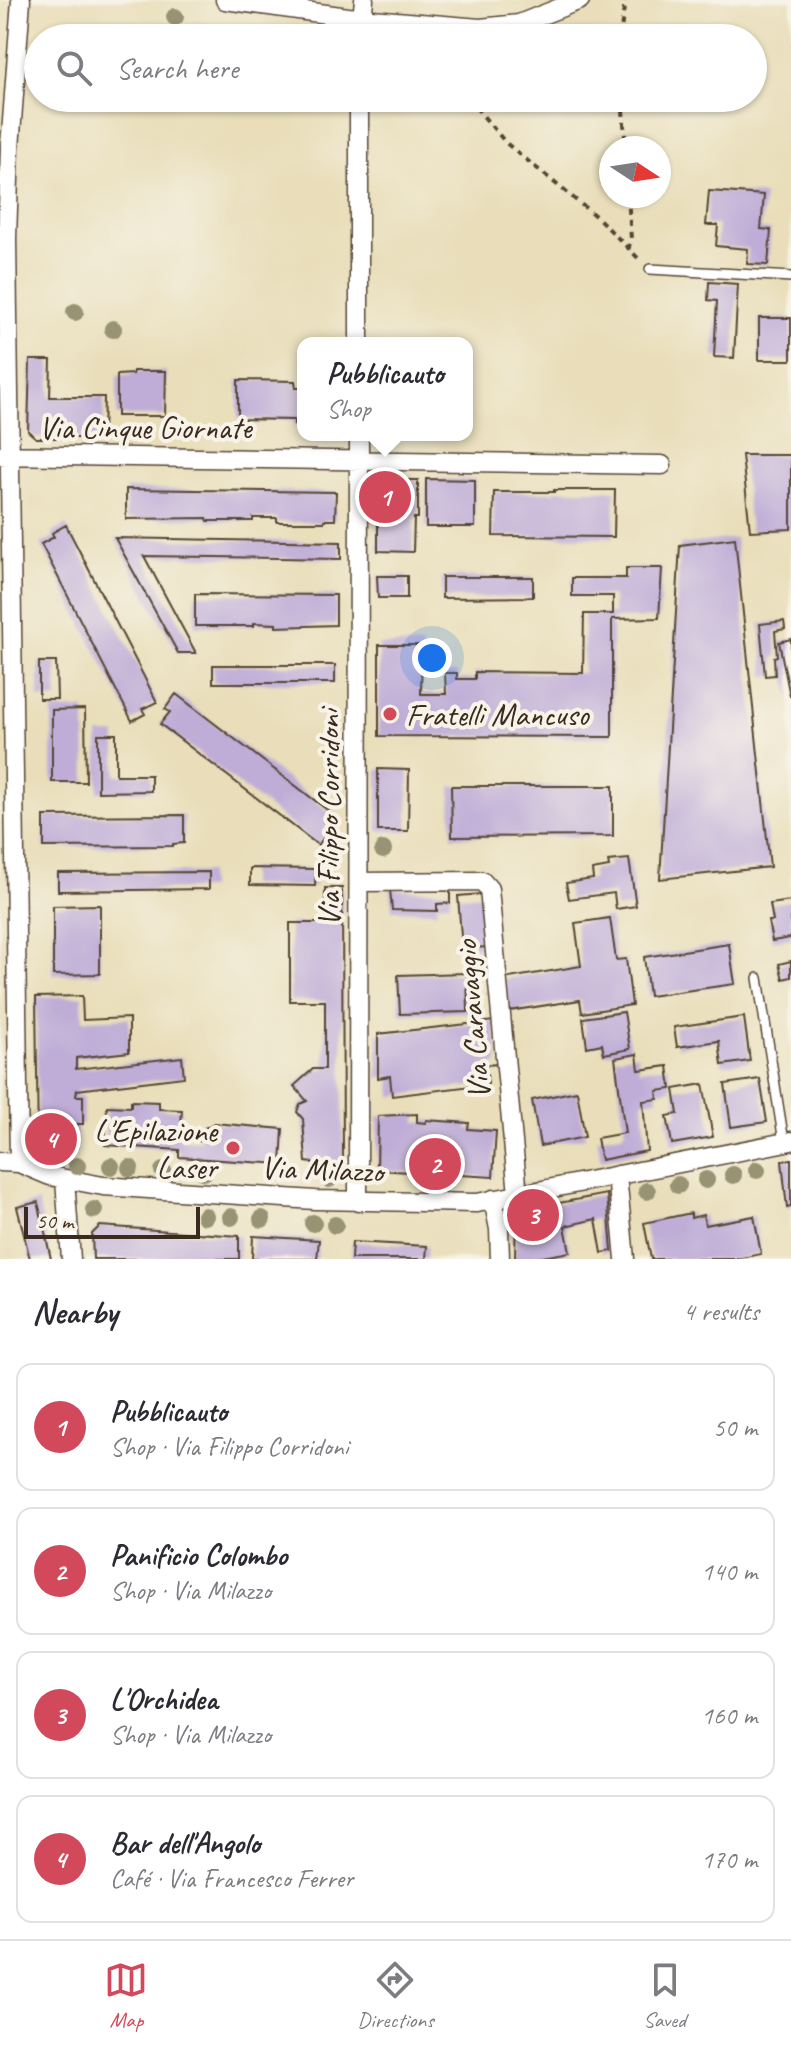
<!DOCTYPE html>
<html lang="en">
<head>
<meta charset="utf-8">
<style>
	:root { --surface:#fff; --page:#f7f7f7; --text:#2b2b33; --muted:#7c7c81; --line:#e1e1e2; --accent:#d1495b }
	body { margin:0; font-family:Caveat,sans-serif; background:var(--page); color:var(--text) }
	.compass { position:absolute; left:599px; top:136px; width:72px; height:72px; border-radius:50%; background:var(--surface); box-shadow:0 2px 6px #0004; rotate:102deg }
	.scale { position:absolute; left:24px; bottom:20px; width:176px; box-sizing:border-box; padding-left:8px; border:4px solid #3b2a1e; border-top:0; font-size:22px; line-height:28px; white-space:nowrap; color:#3b2a1e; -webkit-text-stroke:6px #f7f3e8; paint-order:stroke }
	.you { position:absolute; left:432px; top:658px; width:28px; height:28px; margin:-20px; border:6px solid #fff; border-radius:50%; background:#1a73e8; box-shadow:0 0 0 12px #1a73e833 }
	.badge { display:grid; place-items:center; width:52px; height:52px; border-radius:50%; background:var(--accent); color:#fff; font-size:26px; font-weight:700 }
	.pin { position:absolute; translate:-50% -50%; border:4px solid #fff; box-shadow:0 2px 8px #0006 }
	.popup { position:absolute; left:297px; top:337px; width:176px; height:104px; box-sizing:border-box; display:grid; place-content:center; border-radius:16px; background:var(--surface); filter:drop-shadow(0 2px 6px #0005); font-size:26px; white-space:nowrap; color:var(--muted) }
	.popup b { font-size:30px; color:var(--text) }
	.popup::after { content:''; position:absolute; left:50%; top:100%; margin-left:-16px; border:16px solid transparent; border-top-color:var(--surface) }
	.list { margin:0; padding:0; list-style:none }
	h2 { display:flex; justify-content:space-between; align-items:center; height:104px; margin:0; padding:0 32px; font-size:34px }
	h2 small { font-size:26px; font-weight:400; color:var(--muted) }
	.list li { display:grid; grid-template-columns:52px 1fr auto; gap:24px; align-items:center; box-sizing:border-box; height:128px; margin:0 16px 16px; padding:0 16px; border:2px solid var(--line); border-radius:16px }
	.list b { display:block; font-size:30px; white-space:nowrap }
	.list p { margin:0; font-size:26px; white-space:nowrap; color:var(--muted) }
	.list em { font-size:26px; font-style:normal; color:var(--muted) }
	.icon { flex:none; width:44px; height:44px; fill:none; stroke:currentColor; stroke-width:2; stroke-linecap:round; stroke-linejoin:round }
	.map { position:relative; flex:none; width:791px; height:1259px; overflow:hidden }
	.search { position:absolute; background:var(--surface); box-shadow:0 2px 6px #0004; left:24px; right:24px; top:24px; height:88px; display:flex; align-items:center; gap:20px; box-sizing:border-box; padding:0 28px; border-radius:44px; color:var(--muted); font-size:30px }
	.sheet { height:680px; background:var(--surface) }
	nav { display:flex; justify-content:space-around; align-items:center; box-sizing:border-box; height:112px; border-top:2px solid var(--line); background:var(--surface); font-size:22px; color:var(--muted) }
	nav a { display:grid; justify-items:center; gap:4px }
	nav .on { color:var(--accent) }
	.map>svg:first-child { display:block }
	.building { fill:#bfadd7 }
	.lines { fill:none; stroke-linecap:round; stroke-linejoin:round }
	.lane-casing { stroke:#554535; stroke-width:12 }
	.street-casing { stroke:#554535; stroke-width:21 }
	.path { stroke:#554535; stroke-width:4; stroke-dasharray:6 6; stroke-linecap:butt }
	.lane { stroke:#fff; stroke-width:9 }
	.street { stroke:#fff; stroke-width:18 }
	.tree { fill:#979373 }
	.poi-dot { fill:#d1495b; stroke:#f7f3e8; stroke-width:3 }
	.labels { text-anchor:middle; stroke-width:8; stroke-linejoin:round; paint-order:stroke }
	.street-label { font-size:32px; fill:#3b2a1e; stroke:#f7f3e8 }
	.poi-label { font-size:32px; fill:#3b2a1e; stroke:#f7f3e8; text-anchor:start }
</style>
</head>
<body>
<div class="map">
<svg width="791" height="1259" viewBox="0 0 791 1259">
	<rect width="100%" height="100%" fill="#f7f3e8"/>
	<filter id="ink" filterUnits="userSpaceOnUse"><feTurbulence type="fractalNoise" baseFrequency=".0125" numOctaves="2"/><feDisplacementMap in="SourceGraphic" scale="16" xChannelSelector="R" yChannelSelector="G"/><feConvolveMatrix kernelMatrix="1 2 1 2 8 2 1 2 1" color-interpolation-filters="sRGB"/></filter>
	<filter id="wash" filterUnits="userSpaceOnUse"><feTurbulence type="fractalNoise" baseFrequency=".006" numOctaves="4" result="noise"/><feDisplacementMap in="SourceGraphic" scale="32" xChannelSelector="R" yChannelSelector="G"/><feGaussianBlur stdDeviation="1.8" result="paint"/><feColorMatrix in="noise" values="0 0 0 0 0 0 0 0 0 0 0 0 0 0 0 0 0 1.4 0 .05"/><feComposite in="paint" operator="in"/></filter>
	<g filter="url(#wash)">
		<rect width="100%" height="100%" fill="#e9deb9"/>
		<g id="blocks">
			<path class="building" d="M709 191 764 195 761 229 771 230 768 265 747 264 748 249 716 246 718 225H706Z
				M709 282 738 284 734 358 714 357 717 301 708 300Z
				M759 318H791V360H759Z
				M30 360H51L50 397H104L103 438H36L28 431Z
				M133 371H166L165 416H117V375L133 374Z
				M238 380 295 381 296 388H303V425H294V420L238 419Z
				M742 455H791V529L750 531Z
				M426 479 475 480V527H426Z
				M378 480H418V518H414L413 552 378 551Z
				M126 489 336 492 335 520H324V522H277V518H253V521H208L207 518 126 519Z
				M554 490H615L614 537 493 536 494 492H554Z
				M66 525 157 702 142 709 145 714 132 721 41 544 54 537 52 533Z
				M115 538 341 542V559L144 556 196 653H178Z
				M735 538 770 867 660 879 680 545Z
				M626 568H662L659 618 612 619V737L379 736V645H422L421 694H446L445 673H457V679H475V672L583 673 584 614H613V596H572V578H626Z
				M377 576H407V598H378Z
				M442 577H533V597L442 598Z
				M195 594 336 595V625L276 627V624L254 623V626H195Z
				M784 621 785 629 775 631 777 656 774 657 775 675 765 676 760 624Z
				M791 639V696H790L779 642Z
				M39 662H56L57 699H39Z
				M213 665H335V683H213Z
				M176 694 335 816 324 830 328 832 318 845 160 724 170 712 165 709Z
				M85 709 86 782H52V710Z
				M98 734H116V775H151V791L98 792Z
				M378 769 409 770 408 831H378Z
				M451 786H613V836L452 837Z
				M184 815V843L173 844V846L44 847V816Z
				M629 859 636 906 616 909 614 893 569 899 566 883 593 879 592 870 609 867 608 861Z
				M250 868 316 869 315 886 250 885Z
				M209 872V889L58 891V873Z
				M325 888H342L343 1167 306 1162 303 1119 297 1112 300 1104 307 1101 294 1086 313 1069H325V1001H290V923H325Z
				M390 889 450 891V903L437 904V911L392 910Z
				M482 894 487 947 462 949 458 896Z
				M791 901V938L772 941 768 921H773L770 904Z
				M100 905V974L53 975V906Z
				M610 918 616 960 626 959 632 1005 582 1013 580 1000 509 1011 503 979 581 966 575 923Z
				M729 944 735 984 649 996 644 957Z
				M791 961V977L783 979 779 964Z
				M467 973 468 1012 400 1014 398 975Z
				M82 996 83 1020 129 1018V1052L76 1058V1069L182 1057 184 1077 77 1090 76 1096H83V1124H77V1150L38 1147 36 997Z
				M624 1012 630 1049 604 1054 602 1044 587 1047 583 1018Z
				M744 1017 750 1061 722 1065 719 1041 677 1047 674 1027Z
				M494 1021 498 1064 486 1065 488 1084 392 1096 390 1076 378 1078V1034Z
				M637 1054 639 1070 668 1066 671 1089 657 1091 658 1099 643 1101 647 1151 601 1160 597 1138 625 1133 615 1058Z
				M760 1079 767 1122 731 1127 725 1084Z
				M703 1084 713 1137 672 1144 667 1116 678 1114 674 1089Z
				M577 1091 585 1137 540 1146 532 1100Z
				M131 1101 159 1102V1109L182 1110 180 1140 202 1141 198 1136 201 1130 214 1123 283 1129 281 1164 179 1157V1150L105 1145 107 1106 131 1107Z
				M417 1114V1122L425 1123 426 1120 469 1123 468 1129 496 1131 493 1177 377 1170 378 1116Z
				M791 1159V1207L787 1208 782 1161Z
				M607 1194 612 1251 602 1253 596 1219 565 1226 570 1252 532 1259H515L516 1211Z
				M38 1202 42 1219 51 1259H30L17 1207Z
				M691 1213V1218L703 1215 705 1225 754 1216 761 1254 736 1259H651L644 1223Z
				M100 1226 239 1236V1259H93L92 1234Z
				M253 1236 319 1240 317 1259H252Z
				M352 1242 427 1246 426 1259H351Z"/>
		</g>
	</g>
	<g filter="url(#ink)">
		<use href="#blocks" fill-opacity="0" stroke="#554535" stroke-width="2"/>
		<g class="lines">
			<g class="lane-casing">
				<path id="lane" d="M650 269 791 277
					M758 978 784 1142"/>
			</g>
			<g class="street-casing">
				<path id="street" d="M225 0 348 17 480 28 519 24 580 0
					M360 38 364 0
					M359 343V98
					M0 455 662 465
					M359 882 482 881 489 889 518 1194
					M0 1162 19 1163 50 1176 103 1186 315 1200 477 1203 791 1141
					M19 1163 7 238 10 148 21 0
					M617 1175 625 1259
					M65 1180 71 1259
					M493 1199 499 1229 500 1259
					M358 1202 359 435"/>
			</g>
			<path class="path" d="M620 38 625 0
				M468 98 506 143 599 219 640 260
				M622 98 626 148
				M628 196 631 239 628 251"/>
			<use href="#lane" class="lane"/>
			<use href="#street" class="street"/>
		</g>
		<g class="tree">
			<circle cx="175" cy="17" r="9"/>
			<circle cx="75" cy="312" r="9"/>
			<circle cx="113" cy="329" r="9"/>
			<circle cx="383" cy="850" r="9"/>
			<circle cx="77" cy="1166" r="9"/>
			<circle cx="111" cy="1166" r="9"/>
			<circle cx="130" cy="1168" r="9"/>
			<circle cx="757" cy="1170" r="9"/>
			<circle cx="163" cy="1171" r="9"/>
			<circle cx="204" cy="1172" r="9"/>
			<circle cx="733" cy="1175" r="9"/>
			<circle cx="329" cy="1179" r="9"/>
			<circle cx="706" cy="1180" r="9"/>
			<circle cx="678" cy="1185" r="9"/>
			<circle cx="647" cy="1191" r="9"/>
			<circle cx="94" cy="1210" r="9"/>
			<circle cx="205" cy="1216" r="9"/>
			<circle cx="231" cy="1217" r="9"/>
			<circle cx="262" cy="1219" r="9"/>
			<circle cx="313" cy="1223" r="9"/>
			<circle cx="335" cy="1225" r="9"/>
		</g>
	</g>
	<g class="poi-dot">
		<circle cx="390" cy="714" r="8"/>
		<circle cx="233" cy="1148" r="8"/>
	</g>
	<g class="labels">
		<g class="street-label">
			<text x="145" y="438">Via Cinque Giornate</text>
			<text transform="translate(328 818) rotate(-90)" y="11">Via Filippo Corridoni</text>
			<text transform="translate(472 1020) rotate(-95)" y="11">Via Caravaggio</text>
			<text transform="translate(322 1169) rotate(2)" y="11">Via Milazzo</text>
		</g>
		<g class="poi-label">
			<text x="406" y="725">Fratelli Mancuso</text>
			<text x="217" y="1141" text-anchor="end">L'Epilazione<tspan x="217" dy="37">Laser</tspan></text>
		</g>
	</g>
</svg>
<svg class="compass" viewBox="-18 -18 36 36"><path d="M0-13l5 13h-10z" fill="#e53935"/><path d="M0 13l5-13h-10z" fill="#7c7c81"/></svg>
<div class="scale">50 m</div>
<div class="you"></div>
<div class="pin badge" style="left:385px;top:497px">1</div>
<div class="popup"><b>Pubblicauto</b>Shop</div>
<div class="pin badge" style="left:435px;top:1164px">2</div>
<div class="pin badge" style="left:533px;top:1215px">3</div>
<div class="pin badge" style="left:51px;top:1139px">4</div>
<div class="search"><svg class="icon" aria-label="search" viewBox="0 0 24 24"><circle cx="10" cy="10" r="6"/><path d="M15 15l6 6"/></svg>Search here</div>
</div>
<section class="sheet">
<h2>Nearby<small>4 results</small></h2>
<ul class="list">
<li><span class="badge">1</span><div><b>Pubblicauto</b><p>Shop · Via Filippo Corridoni</p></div><em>50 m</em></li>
<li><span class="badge">2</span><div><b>Panificio Colombo</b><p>Shop · Via Milazzo</p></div><em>140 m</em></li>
<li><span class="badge">3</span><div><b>L'Orchidea</b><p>Shop · Via Milazzo</p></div><em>160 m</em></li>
<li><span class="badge">4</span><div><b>Bar dell'Angolo</b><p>Café · Via Francesco Ferrer</p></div><em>170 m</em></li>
</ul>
</section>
<nav>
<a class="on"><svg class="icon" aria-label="map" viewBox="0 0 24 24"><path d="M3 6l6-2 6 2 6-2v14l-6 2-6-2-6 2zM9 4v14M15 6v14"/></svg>Map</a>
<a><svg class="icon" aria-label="directions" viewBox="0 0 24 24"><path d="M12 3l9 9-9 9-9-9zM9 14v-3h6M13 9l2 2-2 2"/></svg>Directions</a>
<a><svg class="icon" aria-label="saved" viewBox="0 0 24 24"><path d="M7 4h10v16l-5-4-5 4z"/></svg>Saved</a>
</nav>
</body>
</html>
